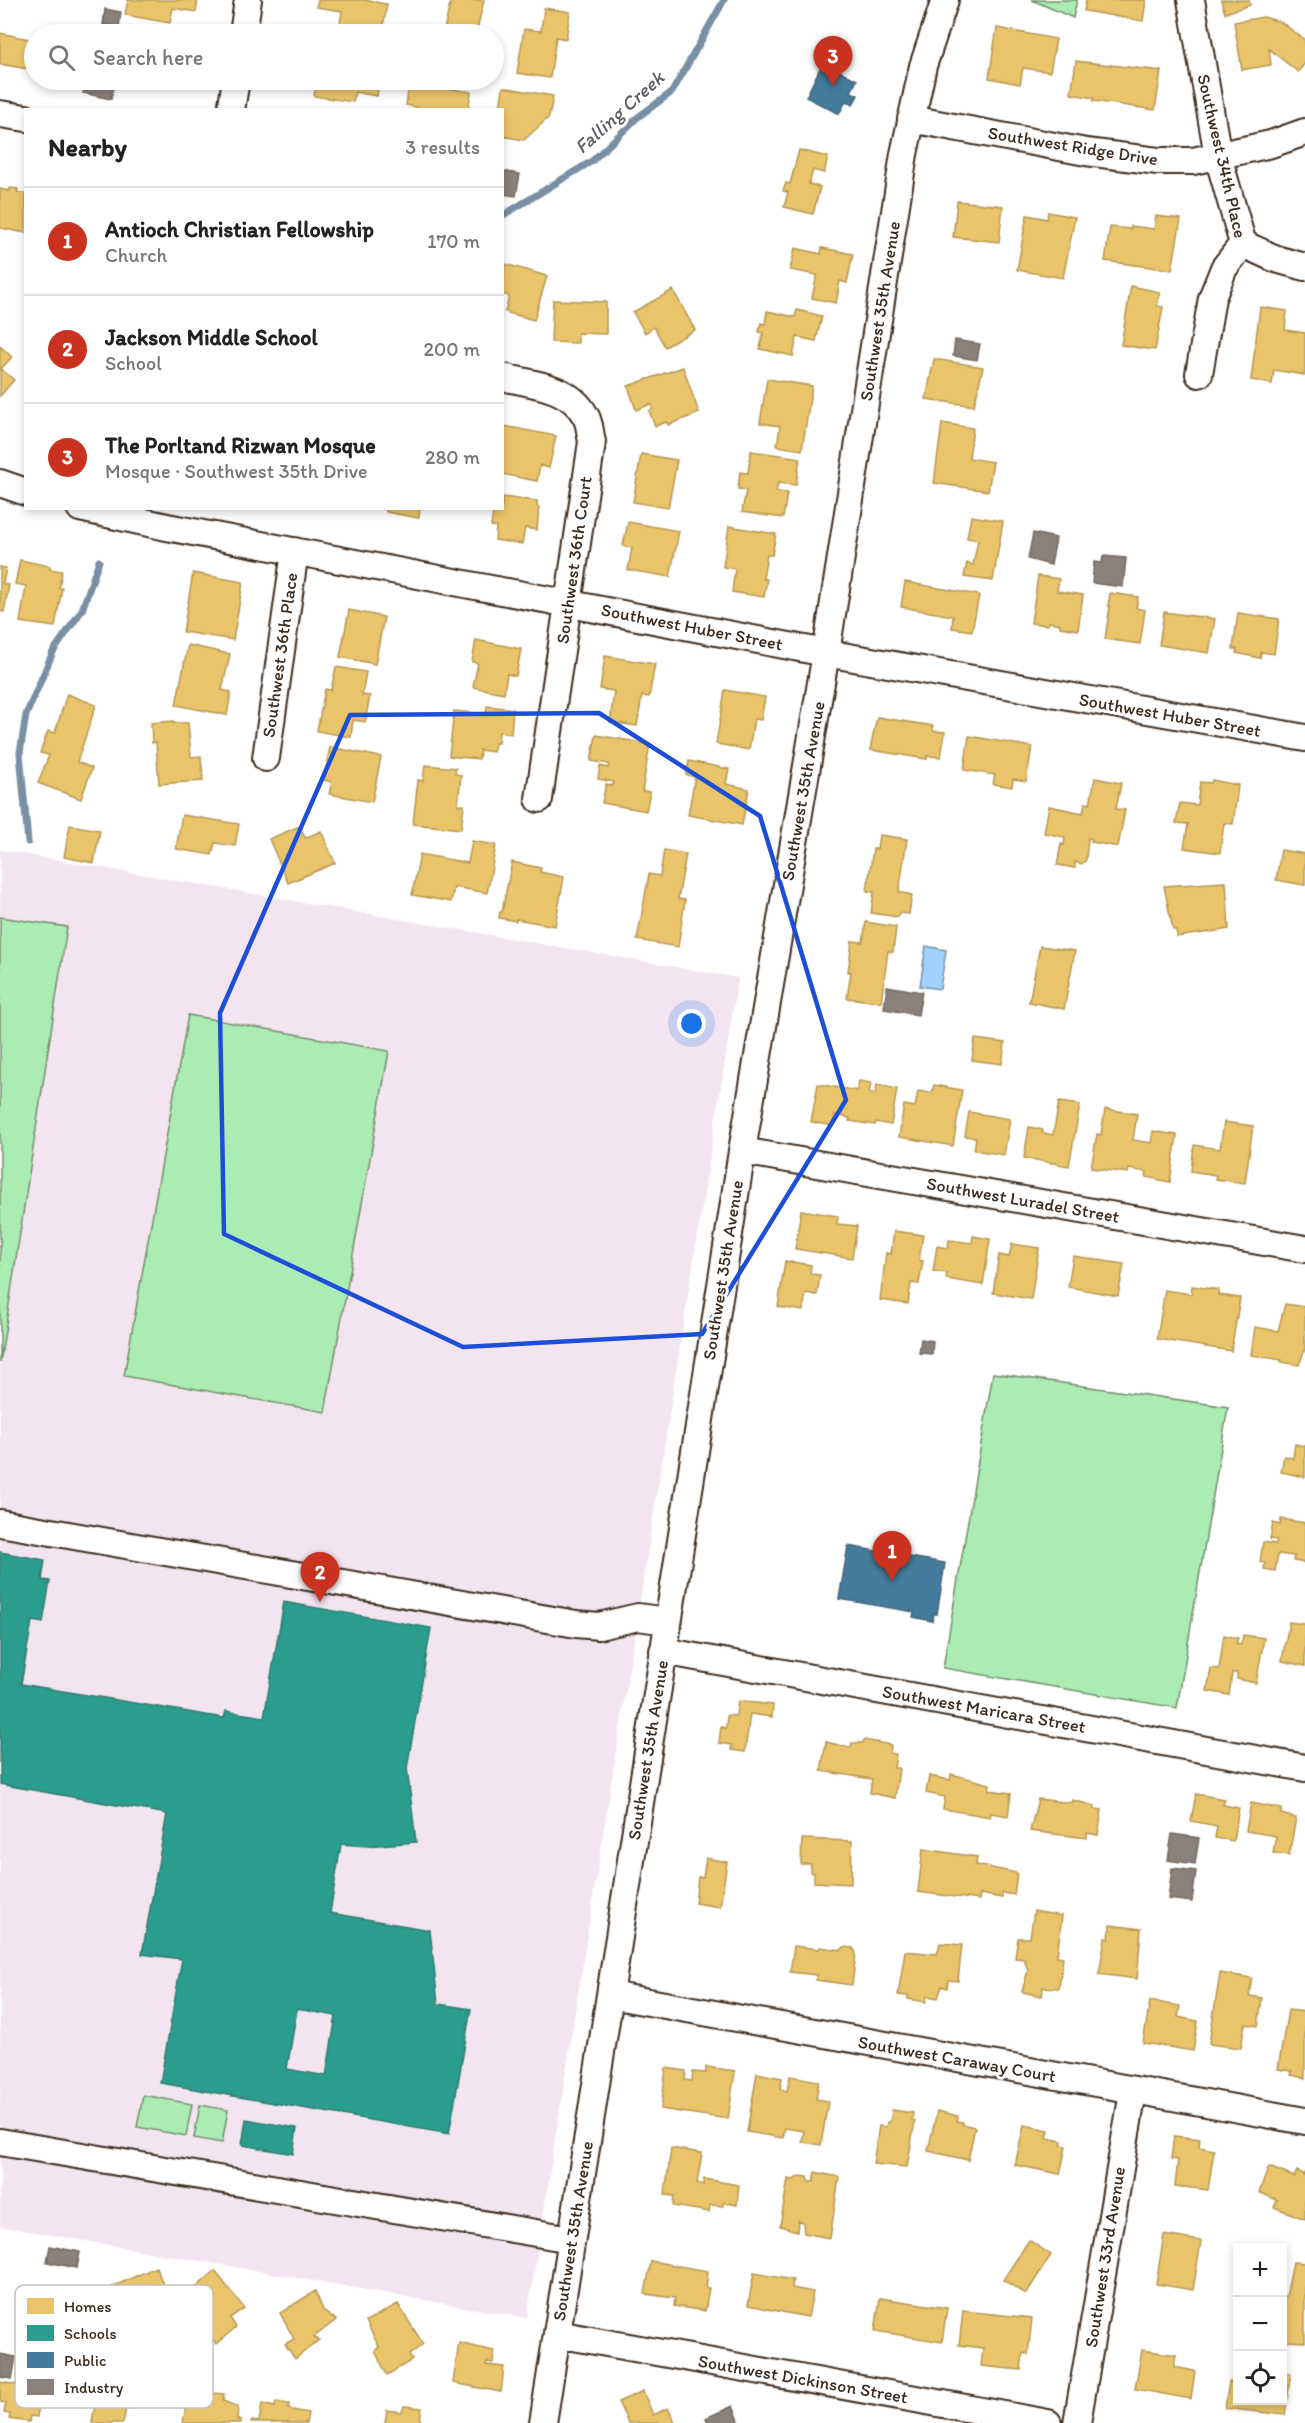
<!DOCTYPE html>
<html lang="en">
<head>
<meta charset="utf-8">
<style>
	:root { --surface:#fff; --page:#f6f6f6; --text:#222; --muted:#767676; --line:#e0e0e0; --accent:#c8321e }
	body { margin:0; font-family:Itim,sans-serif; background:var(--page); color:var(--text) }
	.controls { position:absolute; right:18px; bottom:18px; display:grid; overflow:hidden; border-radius:0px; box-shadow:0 3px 9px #0003 }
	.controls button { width:54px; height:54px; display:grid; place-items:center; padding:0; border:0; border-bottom:2px solid var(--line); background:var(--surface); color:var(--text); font:30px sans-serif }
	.you { position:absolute; left:692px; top:1024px; width:21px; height:21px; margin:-15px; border:4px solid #fff; border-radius:50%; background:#1a73e8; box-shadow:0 0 0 9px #1a73e833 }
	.badge { display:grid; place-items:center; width:39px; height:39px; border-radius:50%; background:var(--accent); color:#fff; font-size:20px; font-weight:700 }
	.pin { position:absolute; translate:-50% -50px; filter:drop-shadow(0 2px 3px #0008) }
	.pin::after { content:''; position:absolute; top:32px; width:21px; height:18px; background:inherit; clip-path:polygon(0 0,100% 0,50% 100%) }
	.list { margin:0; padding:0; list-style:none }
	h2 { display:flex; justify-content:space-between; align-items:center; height:78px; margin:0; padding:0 24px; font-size:26px }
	h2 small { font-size:20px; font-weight:400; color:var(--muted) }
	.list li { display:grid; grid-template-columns:39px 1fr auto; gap:18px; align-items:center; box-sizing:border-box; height:108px; padding:0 24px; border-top:2px solid var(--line) }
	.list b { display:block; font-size:22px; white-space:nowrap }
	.list p { margin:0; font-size:20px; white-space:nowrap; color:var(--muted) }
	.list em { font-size:20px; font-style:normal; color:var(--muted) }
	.icon { flex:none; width:33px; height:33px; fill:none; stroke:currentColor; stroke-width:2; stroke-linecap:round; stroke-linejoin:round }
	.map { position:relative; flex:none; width:1305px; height:2423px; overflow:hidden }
	.search { position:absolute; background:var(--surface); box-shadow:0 3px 9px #0003; left:24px; top:24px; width:480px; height:66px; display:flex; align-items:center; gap:15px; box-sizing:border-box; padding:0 21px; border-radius:33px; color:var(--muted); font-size:22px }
	.panel { position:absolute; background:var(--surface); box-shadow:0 3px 9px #0003; left:24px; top:108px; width:480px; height:402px; border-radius:0px }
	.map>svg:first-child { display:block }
	.built { fill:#f3e5ef }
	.green { fill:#abecb5; stroke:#738b6a; stroke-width:1.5 }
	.water { fill:#a0d2fd; stroke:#788fa4; stroke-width:1.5 }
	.homes { fill:#e9c46a; stroke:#b59653; stroke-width:1.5 }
	.schools { fill:#2a9d8f; stroke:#2f7a6d; stroke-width:1.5; fill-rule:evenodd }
	.public { fill:#457b9d; stroke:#426377; stroke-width:1.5 }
	.industry { fill:#8a817c; stroke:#726760; stroke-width:1.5 }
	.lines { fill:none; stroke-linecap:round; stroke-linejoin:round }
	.stream { stroke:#788fa4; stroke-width:7 }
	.minor-casing { stroke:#3b2a1e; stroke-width:30 }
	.minor { stroke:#fff; stroke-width:26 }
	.marked { fill:none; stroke:#1d4ed8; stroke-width:4.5; stroke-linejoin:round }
	.labels { text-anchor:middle; stroke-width:6; stroke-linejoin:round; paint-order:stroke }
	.street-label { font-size:18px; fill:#3b2a1e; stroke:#fff }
	.water-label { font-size:20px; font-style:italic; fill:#595c61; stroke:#fff }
	.key { fill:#fff; stroke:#c4bfbc; stroke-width:1.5 }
	.key-label { font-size:16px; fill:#3b2a1e }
</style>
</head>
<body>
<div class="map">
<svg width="1305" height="2423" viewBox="0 0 1305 2423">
	<rect width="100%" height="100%" fill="#fff"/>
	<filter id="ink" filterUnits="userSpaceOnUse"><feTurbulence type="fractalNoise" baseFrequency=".0167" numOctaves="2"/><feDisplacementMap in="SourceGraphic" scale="12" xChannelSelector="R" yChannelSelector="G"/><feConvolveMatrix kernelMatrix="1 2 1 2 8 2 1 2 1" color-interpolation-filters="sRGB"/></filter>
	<g filter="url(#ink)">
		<path class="built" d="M0 850 738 978 527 2318 0 2226Z"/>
		<path class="green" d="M1032 0H1077L1073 18Z
			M0 917 67 927 0 1363Z
			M188 1015 389 1051 325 1412 124 1376Z
			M993 1373 1228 1407 1177 1708 943 1668Z
			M143 2095 192 2104 186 2136 137 2127Z
			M200 2105 228 2110 222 2143 194 2138Z"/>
		<path class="water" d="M926 946 946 950 940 989 920 986Z"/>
		<path class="homes" d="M128 0H198L196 12 173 8 170 23 125 15Z
			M318 0H363L387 4 382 34 339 29 342 11 316 7Z
			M451 0H484L476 34 444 30Z
			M1086 0H1146L1143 21 1084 11Z
			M1221 0H1249L1250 5 1225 13Z
			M544 8 570 12 566 39 556 37 550 78 517 73 524 29 541 31Z
			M1263 17 1281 22 1305 40V63L1298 72 1269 49 1271 65 1242 70 1234 22Z
			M997 28 1056 39 1050 72 1023 68 1020 84 989 78Z
			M0 33 34 40V70L0 64Z
			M1076 61 1161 71 1155 110 1093 101 1094 98 1071 94Z
			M317 80H379L377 96 355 92 353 102 314 96Z
			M410 80H423V84L471 92 468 110H428L406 105Z
			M503 87 553 96 549 117 524 140 502 136V110H500Z
			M799 150 828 157 824 173 813 170 809 184 820 187 813 214 784 207 788 192 783 191 786 183 790 184Z
			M10 188 18 189 17 192 26 194V233L0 228V189L10 191Z
			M957 201 1003 206 999 242 953 237Z
			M1048 212 1075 217 1063 278 1017 270 1027 215 1047 219Z
			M1156 216 1181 219 1172 270 1105 261 1110 227 1131 229V226L1154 229Z
			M795 248 821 254 822 248 853 254 847 283 840 281 836 303 812 298 817 275 790 270Z
			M505 264 547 276 534 320 505 312 509 296 502 294Z
			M1131 286 1160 292 1157 306 1163 307 1155 350 1121 345Z
			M673 290 695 330 665 347 654 327 645 333 633 312Z
			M553 300 606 302V334L578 333V343L551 342Z
			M1260 307 1287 311 1285 330 1305 333V375L1274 370 1272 384 1251 380Z
			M797 310 822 316 816 341 797 337 793 356 760 349 763 333 759 332 761 323 765 324 767 311 795 317Z
			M0 346 12 357 1 369 14 380 0 396Z
			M934 359 983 367 974 406 926 399Z
			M683 367 699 413 668 425 667 422 655 426 649 411 653 409 651 404 636 410 628 386Z
			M767 379 812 386 802 450 777 446 780 426 760 423Z
			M942 423 973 428 969 458 993 462 988 491 934 483Z
			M504 426 556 436 549 468 540 465 537 481 502 474Z
			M751 451 800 458 796 485 778 483 776 492 787 493 783 518 742 512 746 490 738 489 740 472 748 473Z
			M641 454 677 460 668 508 633 502Z
			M502 497 537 501V507H539L537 530 525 528 522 544 495 540 496 527 491 526 493 512 499 513 500 508H502Z
			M386 508H420L419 518 386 512Z
			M971 516 1003 521 993 581 964 577 967 563 973 565 978 540 967 538Z
			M628 522 679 531 670 577 628 570 632 548 623 546Z
			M729 526 776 534 772 555H767L763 579H767L764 597 732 592 735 569 723 567Z
			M20 560 50 566V569L62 571 59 588H62L55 627 20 622 26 586 15 584Z
			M0 567 6 568 3 584 9 585 4 612 0 611Z
			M193 573 243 582 233 640 183 632Z
			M1038 576 1059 579 1057 591 1083 595 1078 630 1060 627V624L1049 622 1048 625 1031 623Z
			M905 582 979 595 972 631 952 628 953 616 901 607Z
			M1110 593 1138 597 1136 608 1145 610 1140 644 1105 639 1110 606H1108Z
			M349 610 384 617 375 664 340 657Z
			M1164 612 1215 619 1209 653 1159 645Z
			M1238 613 1279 619 1274 654 1261 652 1260 658 1236 653 1237 649H1233Z
			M476 640 521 649 516 676 507 674 504 693 473 687 478 663 472 662Z
			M188 645 230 654 222 690 231 692 227 715 176 705Z
			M605 656 655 664 649 697 642 696 637 726 610 722 614 691 600 689Z
			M336 667 366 672 362 695 370 696 365 722 353 720 351 737 317 731 325 689 331 690Z
			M725 690 765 697 761 720 754 719 749 750 716 744Z
			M67 694 96 705 77 762 92 768 81 799 38 783 49 755 40 753 48 731 55 733Z
			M487 706 513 709 511 734 499 732 498 743H495L493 752 480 750 479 759 449 756 454 711 486 714Z
			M877 717 933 726V731L945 732 941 757 927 756V759L870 750Z
			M173 721V723H188L191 757 201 756 203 781 159 784 156 742 152 743 151 723Z
			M596 735 650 744 642 791 650 792 646 811 602 803 606 784 613 786 614 782 598 779 600 766 608 768 609 764 591 761Z
			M969 736 1032 747 1026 781 1013 779 1012 787 993 784 995 775 964 770Z
			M330 747 381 757 372 802 329 794 332 782 324 780Z
			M689 761 729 769 726 784 749 789 742 825 688 815 695 777 686 775Z
			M425 765 456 768 455 774 461 775 458 805H464L461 829 413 824 418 780 423 781Z
			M1095 778 1121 783 1116 809 1125 810 1118 847 1091 842 1092 839 1088 838 1086 860 1082 864 1075 862V868L1057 865 1061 844 1064 845 1065 837 1044 833 1049 806 1083 813 1085 803 1090 804Z
			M1212 780 1238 785 1233 824 1224 823 1220 853 1184 848 1188 824 1176 823 1180 803 1197 805 1200 782 1211 783Z
			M182 815 239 824 235 846 215 843 212 855 176 849Z
			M70 825 100 830 94 863 64 857Z
			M300 826 305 838 321 831 335 863 288 883 269 839Z
			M879 835 907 839 899 892 912 895 909 914 899 913 898 917 871 913 874 892 867 891 873 849H877Z
			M472 841 496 845 487 893 454 887 451 902 412 895 420 854 468 863Z
			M664 850 686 854 678 899 685 900 678 947 637 940 649 874 660 876Z
			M1281 850 1305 854V885L1276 880Z
			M512 862 541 868 540 872 564 877 555 926 516 919V921L499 918 500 912H502Z
			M1226 882 1229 929 1177 937 1176 930H1173L1164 886Z
			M866 922 896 927 893 952 888 951 881 1002 847 998 851 972H848L852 941 863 942Z
			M1040 946 1075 951 1064 1009 1029 1002Z
			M975 1039 1005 1043 1002 1064 972 1060Z
			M859 1081 871 1083 869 1093 875 1094 877 1085 897 1089 891 1125 876 1122 875 1125 849 1121 850 1118 835 1115 833 1126 811 1122 818 1084 857 1091Z
			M934 1085 962 1090 953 1146 899 1137 904 1105 915 1107 918 1091 932 1093Z
			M1059 1102 1080 1105 1069 1166 1024 1158 1029 1127 1043 1130 1042 1133 1053 1135Z
			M1105 1109 1137 1114 1133 1140 1151 1143 1153 1131 1177 1135 1170 1182 1146 1177 1147 1172 1129 1169 1128 1173 1091 1168 1097 1134 1101 1135Z
			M969 1112 1010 1119 1004 1155 974 1150 976 1138 965 1136Z
			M1224 1122 1253 1126 1245 1183 1215 1179 1216 1175 1191 1171 1194 1145 1220 1149Z
			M801 1210 838 1216 837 1224 857 1226 852 1258 795 1249Z
			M894 1231 923 1235 919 1260 923 1261 919 1284 911 1283 908 1304 880 1300 886 1253 891 1254Z
			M973 1236 990 1239 983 1285 946 1279 947 1273 933 1271 937 1246 948 1248 949 1240 972 1243Z
			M1012 1244 1039 1248 1031 1299 993 1293 999 1255 1009 1257Z
			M1073 1256 1124 1264 1118 1296 1068 1287Z
			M785 1261 811 1265 810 1274 820 1275 817 1295 806 1293 803 1311 778 1307Z
			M1192 1286 1219 1290 1218 1295 1240 1298 1231 1351 1157 1339 1165 1290 1191 1294Z
			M1285 1304 1305 1307V1349L1299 1365 1281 1362 1282 1360 1251 1355 1255 1327 1278 1331Z
			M1295 1444 1305 1446V1477L1281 1472 1284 1456 1293 1458Z
			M1281 1519 1305 1523V1563L1293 1561 1294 1556 1278 1554 1275 1571 1264 1569 1265 1563 1260 1562 1263 1542 1276 1544 1277 1540 1270 1539 1273 1523 1280 1525Z
			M1289 1622 1305 1624V1666L1282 1661Z
			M1224 1635 1238 1638 1236 1644 1241 1645 1243 1635 1264 1638 1256 1683 1237 1679V1673H1232L1229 1695 1207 1691 1211 1668 1219 1669Z
			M738 1701 773 1705 772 1717 750 1714 745 1752 731 1750 732 1745 719 1743 721 1727 726 1728 727 1715 736 1716Z
			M864 1740 891 1745 890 1753 896 1754 894 1768H899L895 1798 870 1793 872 1779 821 1771 826 1742 851 1748 852 1743H863Z
			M951 1774 990 1784 989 1790 1011 1793 1008 1816 991 1813 990 1817 943 1809 945 1797 926 1793 929 1776 950 1780Z
			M1196 1794 1225 1799 1223 1805 1239 1808 1233 1841 1215 1838 1217 1826 1191 1821Z
			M1038 1799 1071 1803 1072 1800 1095 1806 1094 1809 1102 1810 1098 1835 1087 1833V1838L1030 1831Z
			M1251 1803 1282 1809 1281 1814 1296 1818 1289 1855 1273 1853 1276 1836 1246 1831Z
			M802 1839 852 1841 851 1884 814 1882V1873L810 1872 811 1864H801Z
			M923 1849 977 1857 976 1865 1017 1873 1014 1895 1002 1893V1898L980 1894 979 1900 918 1892Z
			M706 1858 727 1862 720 1907 695 1903 698 1877H703Z
			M1034 1911 1062 1916 1057 1956 1063 1957 1059 1988 1043 1987 1042 1996 1022 1992 1028 1970 1024 1959 1015 1958 1018 1938H1030Z
			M1110 1925 1141 1929 1137 1979 1099 1974 1105 1938 1109 1939Z
			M940 1943 962 1945 958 1981 948 1980 947 1988 942 1986 938 1998 927 1996 926 2002 908 1999V1996L898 1995 905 1951 937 1954Z
			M794 1946 819 1949 820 1947 841 1950 844 1947 853 1948 856 1953 852 1985 816 1980 817 1975 790 1972Z
			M1220 1973 1252 1978 1249 1996 1262 1998 1258 2026 1245 2024 1241 2048 1209 2044Z
			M1150 2001 1180 2006 1178 2017 1198 2021 1193 2051 1143 2043Z
			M1288 2010 1305 2012V2078L1291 2075 1292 2071 1278 2069Z
			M706 2067 735 2071 728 2119 661 2109 666 2068 686 2071 685 2080 692 2081 693 2072 706 2073Z
			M757 2073 782 2078 780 2089 787 2091 790 2076 819 2081 816 2099 828 2101 821 2145 802 2142 804 2131 785 2128 783 2138 747 2132Z
			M892 2110 913 2113 912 2121H915L907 2167 873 2164 879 2126 886 2127 887 2122H890Z
			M937 2111 958 2116 957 2121 963 2122 962 2124 975 2127 968 2160 928 2151Z
			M1024 2125 1049 2130 1047 2138 1062 2141 1061 2145 1066 2146 1060 2174 1015 2165Z
			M1174 2136 1200 2139 1199 2147 1214 2150 1208 2190 1175 2186 1178 2160 1171 2159Z
			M671 2148 702 2153 697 2183 704 2185V2179L739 2185 737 2205 723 2202V2206L710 2205 709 2212 673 2206 674 2196 665 2195Z
			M1269 2167 1294 2177 1297 2171 1304 2175 1305 2171V2219L1274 2207 1277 2200 1259 2192Z
			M815 2172 839 2177 830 2238 804 2233 803 2222 798 2221 797 2231 780 2226 788 2179 793 2180 799 2176 808 2177 809 2182H814Z
			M1164 2235 1201 2241 1193 2290 1156 2284Z
			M1029 2240 1051 2255 1026 2294 1003 2280Z
			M651 2261 708 2271 706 2288H709L705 2311 674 2306 675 2298 645 2294Z
			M1293 2262 1305 2263V2342L1282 2341V2295L1286 2297Z
			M156 2267 169 2299 146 2311 148 2316 122 2330 103 2291Z
			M215 2271 244 2308 230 2318 236 2327 216 2344 184 2298Z
			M754 2273 793 2280 792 2288 813 2292 808 2317 748 2305Z
			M315 2291 323 2310 336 2320 314 2337 319 2340 295 2359 285 2344 294 2339 280 2313Z
			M880 2298 947 2308 942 2342 875 2331Z
			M398 2304 423 2344 409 2355 412 2360 387 2375 375 2351 379 2347 366 2321Z
			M963 2311 1032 2318 1028 2354 1023 2353 1021 2370 981 2366 983 2348 959 2345Z
			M459 2343 494 2351 493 2363 487 2362 486 2365 504 2367 501 2392 453 2383Z
			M1142 2350 1176 2355 1174 2367 1195 2371 1191 2399 1135 2389Z
			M1282 2372 1291 2373 1285 2415 1225 2408 1229 2382 1238 2383V2400H1282Z
			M0 2382 42 2389 37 2417 30 2416 29 2422 9 2419 10 2414 4 2413 6 2403 0 2402Z
			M643 2391 653 2415 668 2408 675 2423H628L618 2402Z
			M211 2393 224 2394 223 2401 238 2407 237 2420H240V2423H183L188 2394 211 2398Z
			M116 2396 128 2398 123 2423H92L96 2397 115 2400Z
			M276 2402 289 2404 288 2409 308 2413 306 2423H251L252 2421 259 2422 262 2404 275 2407Z
			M404 2406 422 2408 420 2421 429 2423H385L387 2410 402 2412Z"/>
		<path class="schools" d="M0 1552 45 1560 42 1580 50 1581 43 1623 32 1621 21 1684 224 1718 226 1711 264 1717 284 1602 431 1628 407 1768 416 1842 367 1846 341 1844 330 1913 430 1930 438 2004 471 2009 449 2134 160 2083 182 1959 142 1954 167 1814 0 1784ZM297 2009 336 2016 326 2076 287 2069Z
			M246 2119 297 2128 293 2154 242 2145Z"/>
		<path class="public" d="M823 62 857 80 851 92 858 95 853 105 846 101 839 114 806 97Z
			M848 1546 945 1563 937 1614H934L932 1621 913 1617 914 1612 839 1599Z"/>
		<path class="industry" d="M105 9 121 12 119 27 103 25Z
			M86 80H115L111 99 83 93Z
			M502 171 520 174 516 196 502 194Z
			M955 340 980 344 977 360 953 356Z
			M1033 533 1056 538 1051 565 1028 559Z
			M1103 556 1126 558 1123 587 1092 583 1094 562 1102 563Z
			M887 986 922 992 918 1015 884 1009Z
			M921 1339 933 1341 932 1354 919 1353Z
			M1172 1834 1199 1838 1195 1864 1168 1860Z
			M1172 1868 1196 1871 1192 1902 1168 1899Z
			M50 2246 80 2252 77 2268 47 2262Z
			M0 2354 16 2357 12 2379 0 2377Z
			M733 2406 740 2423H708L706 2418Z"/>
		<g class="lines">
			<path class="stream" d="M502 216 592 161 638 117 672 92 724 0
				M28 842 20 753 26 715 53 652 82 610 99 561"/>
			<g class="minor-casing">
				<path id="minor" d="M1191 0 1218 156 1243 244
					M243 34 248 0
					M231 110 236 80
					M0 114 26 118
					M911 119 1086 152 1158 161H1193L1271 144 1305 132
					M1243 244 1276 259 1305 267
					M1199 374 1212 298 1224 268 1243 244
					M502 377C532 384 569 386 585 415 590 422 590 434 592 442L539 799
					M0 483 26 492
					M80 508 167 527 826 653 1305 738
					M266 758 295 551
					M742 1151 1305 1249
					M0 1523 576 1624 599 1626 638 1617 667 1621
					M663 1651 1305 1768
					M610 1995 1305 2121
					M0 2142 571 2239
					M557 2334 1048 2423
					M543 2423 742 1151 826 653 904 154 923 66 945 0
					M1077 2423 1133 2092"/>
			</g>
			<use href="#minor" class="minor"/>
		</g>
	</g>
	<path class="marked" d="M599 713 760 816 846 1100 702 1334 463 1347 224 1234 220 1013 350 715Z"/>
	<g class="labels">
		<g class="street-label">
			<text transform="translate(1073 146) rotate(9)" y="6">Southwest Ridge Drive</text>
			<text transform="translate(1222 156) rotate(77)" y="6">Southwest 34th Place</text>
			<text transform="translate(880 311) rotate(-81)" y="6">Southwest 35th Avenue</text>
			<text transform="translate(574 560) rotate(-82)" y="6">Southwest 36th Court</text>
			<text transform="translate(692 627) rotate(11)" y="6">Southwest Huber Street</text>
			<text transform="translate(280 655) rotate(-82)" y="6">Southwest 36th Place</text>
			<text transform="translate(1170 715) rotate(10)" y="6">Southwest Huber Street</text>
			<text transform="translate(803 791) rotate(-80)" y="6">Southwest 35th Avenue</text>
			<text transform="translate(1023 1200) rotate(10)" y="6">Southwest Luradel Street</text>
			<text transform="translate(723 1270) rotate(-81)" y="6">Southwest 35th Avenue</text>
			<text transform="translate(984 1709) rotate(10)" y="6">Southwest Maricara Street</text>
			<text transform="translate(648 1750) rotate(-81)" y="6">Southwest 35th Avenue</text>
			<text transform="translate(957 2059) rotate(10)" y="6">Southwest Caraway Court</text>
			<text transform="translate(573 2231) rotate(-81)" y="6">Southwest 35th Avenue</text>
			<text transform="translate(1105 2257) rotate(-81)" y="6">Southwest 33rd Avenue</text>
			<text transform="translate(803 2379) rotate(10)" y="6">Southwest Dickinson Street</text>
		</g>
		<g class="water-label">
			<text transform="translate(619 112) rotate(-42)" y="7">Falling Creek</text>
		</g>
	</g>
	<rect x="15" y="2285" width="198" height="123" rx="9" class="key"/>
	<rect x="27" y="2298" width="27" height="16" fill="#e9c46a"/>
	<rect x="27" y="2325" width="27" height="16" fill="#2a9d8f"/>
	<rect x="27" y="2352" width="27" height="16" fill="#457b9d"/>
	<rect x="27" y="2379" width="27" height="16" fill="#8a817c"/>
	<g class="key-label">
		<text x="64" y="2312">Homes</text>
		<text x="64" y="2339">Schools</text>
		<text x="64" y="2366">Public</text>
		<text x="64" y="2393">Industry</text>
	</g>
</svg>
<div class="controls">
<button>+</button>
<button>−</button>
<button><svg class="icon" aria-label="locate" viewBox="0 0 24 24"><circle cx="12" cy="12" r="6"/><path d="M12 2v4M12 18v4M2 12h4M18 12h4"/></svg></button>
</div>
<div class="you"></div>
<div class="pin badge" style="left:892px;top:1581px">1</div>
<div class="pin badge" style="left:320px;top:1602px">2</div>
<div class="pin badge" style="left:833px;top:86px">3</div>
<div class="search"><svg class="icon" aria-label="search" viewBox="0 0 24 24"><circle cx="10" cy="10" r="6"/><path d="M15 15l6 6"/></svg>Search here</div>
<section class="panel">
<h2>Nearby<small>3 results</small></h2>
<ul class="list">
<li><span class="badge">1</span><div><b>Antioch Christian Fellowship</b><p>Church</p></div><em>170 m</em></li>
<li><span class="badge">2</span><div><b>Jackson Middle School</b><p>School</p></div><em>200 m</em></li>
<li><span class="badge">3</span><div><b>The Porltand Rizwan Mosque</b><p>Mosque · Southwest 35th Drive</p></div><em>280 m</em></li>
</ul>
</section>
</div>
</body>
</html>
